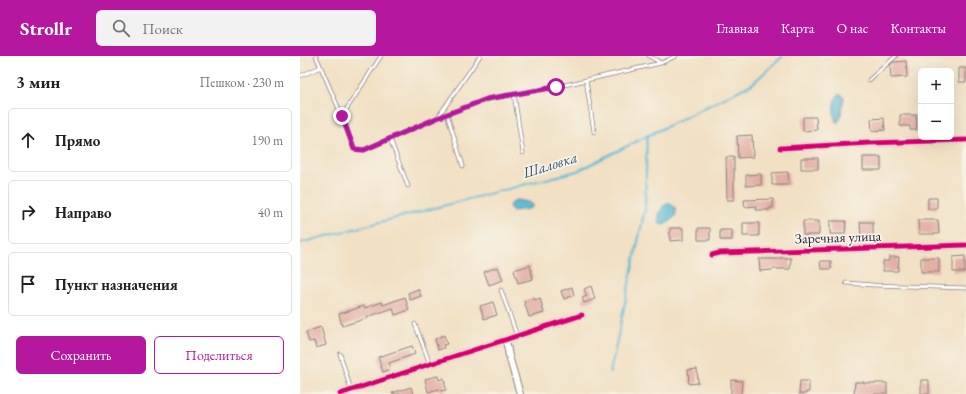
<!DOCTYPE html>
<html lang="ru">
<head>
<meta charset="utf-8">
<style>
	:root { --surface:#fff; --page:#f2f2f2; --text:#202124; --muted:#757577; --line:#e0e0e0; --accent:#b5179e }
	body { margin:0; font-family:"EB Garamond",serif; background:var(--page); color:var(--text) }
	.controls { position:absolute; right:12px; top:12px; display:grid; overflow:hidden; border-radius:6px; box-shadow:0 4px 16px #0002 }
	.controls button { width:36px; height:36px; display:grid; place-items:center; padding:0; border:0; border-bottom:1px solid var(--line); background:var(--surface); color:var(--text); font:20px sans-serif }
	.stop { position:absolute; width:12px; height:12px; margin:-9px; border:3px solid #b5179e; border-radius:50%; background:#fff }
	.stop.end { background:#b5179e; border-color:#fff; box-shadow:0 1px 4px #0008 }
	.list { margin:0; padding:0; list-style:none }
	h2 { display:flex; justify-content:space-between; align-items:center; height:52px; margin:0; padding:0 16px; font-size:17px }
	h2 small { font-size:13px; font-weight:400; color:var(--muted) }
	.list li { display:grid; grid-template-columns:26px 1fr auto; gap:12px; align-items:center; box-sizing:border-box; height:64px; margin:0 8px 8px; padding:0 8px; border:1px solid var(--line); border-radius:6px }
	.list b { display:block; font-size:15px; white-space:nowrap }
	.list em { font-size:13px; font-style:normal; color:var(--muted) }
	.actions { display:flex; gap:8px; padding:12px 16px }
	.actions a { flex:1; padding:9px 0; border:1px solid var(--accent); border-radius:6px; text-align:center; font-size:14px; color:var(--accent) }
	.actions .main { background:var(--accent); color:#fff }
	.icon { flex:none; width:22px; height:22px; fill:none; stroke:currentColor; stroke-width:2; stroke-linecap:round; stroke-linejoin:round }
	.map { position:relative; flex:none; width:666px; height:338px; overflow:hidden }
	header { display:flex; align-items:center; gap:24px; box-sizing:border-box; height:56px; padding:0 20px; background:var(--accent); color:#fff }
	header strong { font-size:19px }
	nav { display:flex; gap:22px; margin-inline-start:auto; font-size:14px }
	.search { width:280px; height:36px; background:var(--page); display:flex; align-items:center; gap:10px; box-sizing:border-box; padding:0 14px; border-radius:6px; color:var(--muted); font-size:15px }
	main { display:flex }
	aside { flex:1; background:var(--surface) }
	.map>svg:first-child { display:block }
	.water { fill:#58b8d7; stroke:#3d6d89 }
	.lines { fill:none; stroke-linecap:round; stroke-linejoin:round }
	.stream { stroke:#58b8d7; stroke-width:2 }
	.building { fill:#e3aea4 }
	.service-casing { stroke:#8a817f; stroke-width:4.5 }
	.minor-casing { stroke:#8a817f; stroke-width:8 }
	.service { stroke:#fff; stroke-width:3 }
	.minor { stroke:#fff; stroke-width:6 }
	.cycleway-casing { stroke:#f7f3e8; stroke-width:8 }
	.cycleway { stroke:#d6006c; stroke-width:5 }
	.route { stroke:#b5179e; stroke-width:5 }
	.labels { text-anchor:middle; stroke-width:3.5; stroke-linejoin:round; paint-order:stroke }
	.street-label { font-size:14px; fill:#22223b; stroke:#f7f3e8 }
	.water-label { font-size:15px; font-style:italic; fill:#355672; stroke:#f7f3e8 }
</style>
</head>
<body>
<header>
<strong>Strollr</strong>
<div class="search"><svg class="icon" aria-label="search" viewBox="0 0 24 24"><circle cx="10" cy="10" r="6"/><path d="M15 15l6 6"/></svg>Поиск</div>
<nav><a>Главная</a><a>Карта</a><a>О нас</a><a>Контакты</a></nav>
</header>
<main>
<aside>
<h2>3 мин<small>Пешком · 230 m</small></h2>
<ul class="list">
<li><svg class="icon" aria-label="ahead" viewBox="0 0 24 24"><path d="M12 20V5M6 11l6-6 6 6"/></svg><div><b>Прямо</b></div><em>190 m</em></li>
<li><svg class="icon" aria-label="right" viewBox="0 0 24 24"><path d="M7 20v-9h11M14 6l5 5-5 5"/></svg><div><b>Направо</b></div><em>40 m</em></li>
<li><svg class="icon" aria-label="arrive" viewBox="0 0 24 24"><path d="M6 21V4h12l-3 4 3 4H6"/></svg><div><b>Пункт назначения</b></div></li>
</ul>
<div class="actions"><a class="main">Сохранить</a><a>Поделиться</a></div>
</aside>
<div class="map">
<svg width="666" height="338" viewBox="0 0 666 338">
	<rect width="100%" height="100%" fill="#f7f3e8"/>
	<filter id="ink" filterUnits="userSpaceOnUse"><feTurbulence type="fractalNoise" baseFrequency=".025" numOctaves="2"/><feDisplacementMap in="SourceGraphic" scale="8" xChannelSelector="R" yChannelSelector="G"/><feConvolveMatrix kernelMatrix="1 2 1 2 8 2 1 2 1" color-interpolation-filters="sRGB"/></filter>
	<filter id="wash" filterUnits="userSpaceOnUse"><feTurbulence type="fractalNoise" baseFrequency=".012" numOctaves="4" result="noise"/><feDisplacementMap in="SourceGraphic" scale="16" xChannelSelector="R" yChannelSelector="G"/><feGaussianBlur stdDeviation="0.9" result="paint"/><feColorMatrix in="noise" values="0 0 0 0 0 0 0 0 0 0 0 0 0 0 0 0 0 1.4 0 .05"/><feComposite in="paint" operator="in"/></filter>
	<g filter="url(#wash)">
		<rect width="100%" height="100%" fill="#f1e0c3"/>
		<path class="water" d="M538 39H542L544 42 540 64 538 66H536C533 58 532 46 538 39Z
			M217 144 229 146 232 148V151L228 153 213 155 209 151 212 146Z
			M370 147C382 156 374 165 363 169L359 167V159L363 150Z"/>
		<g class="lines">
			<path class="stream" d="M0 187 277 115 452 28 483 0
				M310 317 345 153 347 79"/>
		</g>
		<g id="blocks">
			<path class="building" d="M606 5 607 21 591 22 590 9 594 6Z
				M659 12H666V26H659Z
				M600 59H616L617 74H610V70H600Z
				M503 61H516L517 74 503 75Z
				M584 62 585 74 572 75 571 63Z
				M452 79 453 101 438 102 437 80Z
				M426 101H434V144H427Z
				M563 101H581V114H563Z
				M501 102H518V113H501Z
				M488 116 489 129H472V117Z
				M461 118V129L446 130V119Z
				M628 142H637V153H628Z
				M473 143V152H469V154H456V150L445 151 444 144Z
				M618 164H638L639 178H619Z
				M503 165H519V179H503Z
				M530 165H546L545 178H530Z
				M560 166H573V180H561Z
				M443 167H459V180H443Z
				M370 172H383V184L370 185Z
				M398 172H410V184H398Z
				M420 174H432V184H420Z
				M665 200V216H653V201Z
				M589 201H599L598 215H583V205H589Z
				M479 202H491L490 213H473V214L460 215 459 203H479Z
				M621 202H639V216H621Z
				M520 205H531V213H521Z
				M230 209 233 223 218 227 214 214Z
				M198 211 203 224 189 229 184 216Z
				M291 230 295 243 284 247 282 242 287 240 284 233Z
				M272 231 274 239 264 243 261 235Z
				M118 233 121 240 110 244 108 237Z
				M105 241 109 254 95 259 93 252 67 261 68 262 42 270 39 258 64 250 65 252 82 246 83 249Z
				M234 242 235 244 240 242 244 257 229 261 224 245Z
				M193 246 197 259 184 263 180 250Z
				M21 271 26 289 16 292 14 285 9 286 6 276Z
				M144 279 147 288 143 289 144 292 138 294 135 283Z
				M112 290 115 298 89 307 91 313 83 316 78 301Z
				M397 313 398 327 389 328 388 314Z
				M138 320 139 324 144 322 146 334 140 335 139 333 128 336 125 323Z
				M431 324 442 325 441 338H431Z
				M621 324H629V338H621Z
				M500 325H509V336H506V338H499Z
				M555 326H564V327H587V338H554Z
				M111 331 113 338H92V337Z"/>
		</g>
	</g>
	<g filter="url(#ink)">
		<use href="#blocks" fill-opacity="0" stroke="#8a817f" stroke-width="1"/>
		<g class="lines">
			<g class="service-casing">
				<path id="service" d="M16 0 42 60 81 0
					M349 0 361 7 376 0
					M0 20 21 11
					M286 24 294 76
					M569 24 596 0
					M214 38 223 97
					M147 58 163 110
					M42 60 54 93 64 94 137 62 187 43 256 31 361 7
					M138 61 180 0
					M90 83 108 130
					M546 227 573 229 666 232
					M201 234 217 280
					M115 268 130 308
					M40 298 51 334"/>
			</g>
			<g class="minor-casing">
				<path id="minor" d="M480 92 570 87 666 84
					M412 199 419 197 666 189
					M206 284 209 300 220 338
					M40 338 130 308 282 259"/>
			</g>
			<use href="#service" class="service"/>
			<use href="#minor" class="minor"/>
			<g class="cycleway-casing">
				<path id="cycleway" d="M480 92 570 87 666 84
					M412 199 419 197 666 189
					M40 338 130 308 282 259"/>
			</g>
			<use href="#cycleway" class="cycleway"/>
		</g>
	</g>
	<g class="lines" filter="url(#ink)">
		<path class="route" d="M42 60 54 93 64 94 137 62 187 43 256 31"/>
	</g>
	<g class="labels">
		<g class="street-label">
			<text transform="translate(538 181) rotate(-2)" y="5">Заречная улица</text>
		</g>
		<g class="water-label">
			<text transform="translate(250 109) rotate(-17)" y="5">Шаловка</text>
		</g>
	</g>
</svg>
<div class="controls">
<button>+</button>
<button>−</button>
</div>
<div class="stop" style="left:256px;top:31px"></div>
<div class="stop end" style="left:42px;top:60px"></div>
</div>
</main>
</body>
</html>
